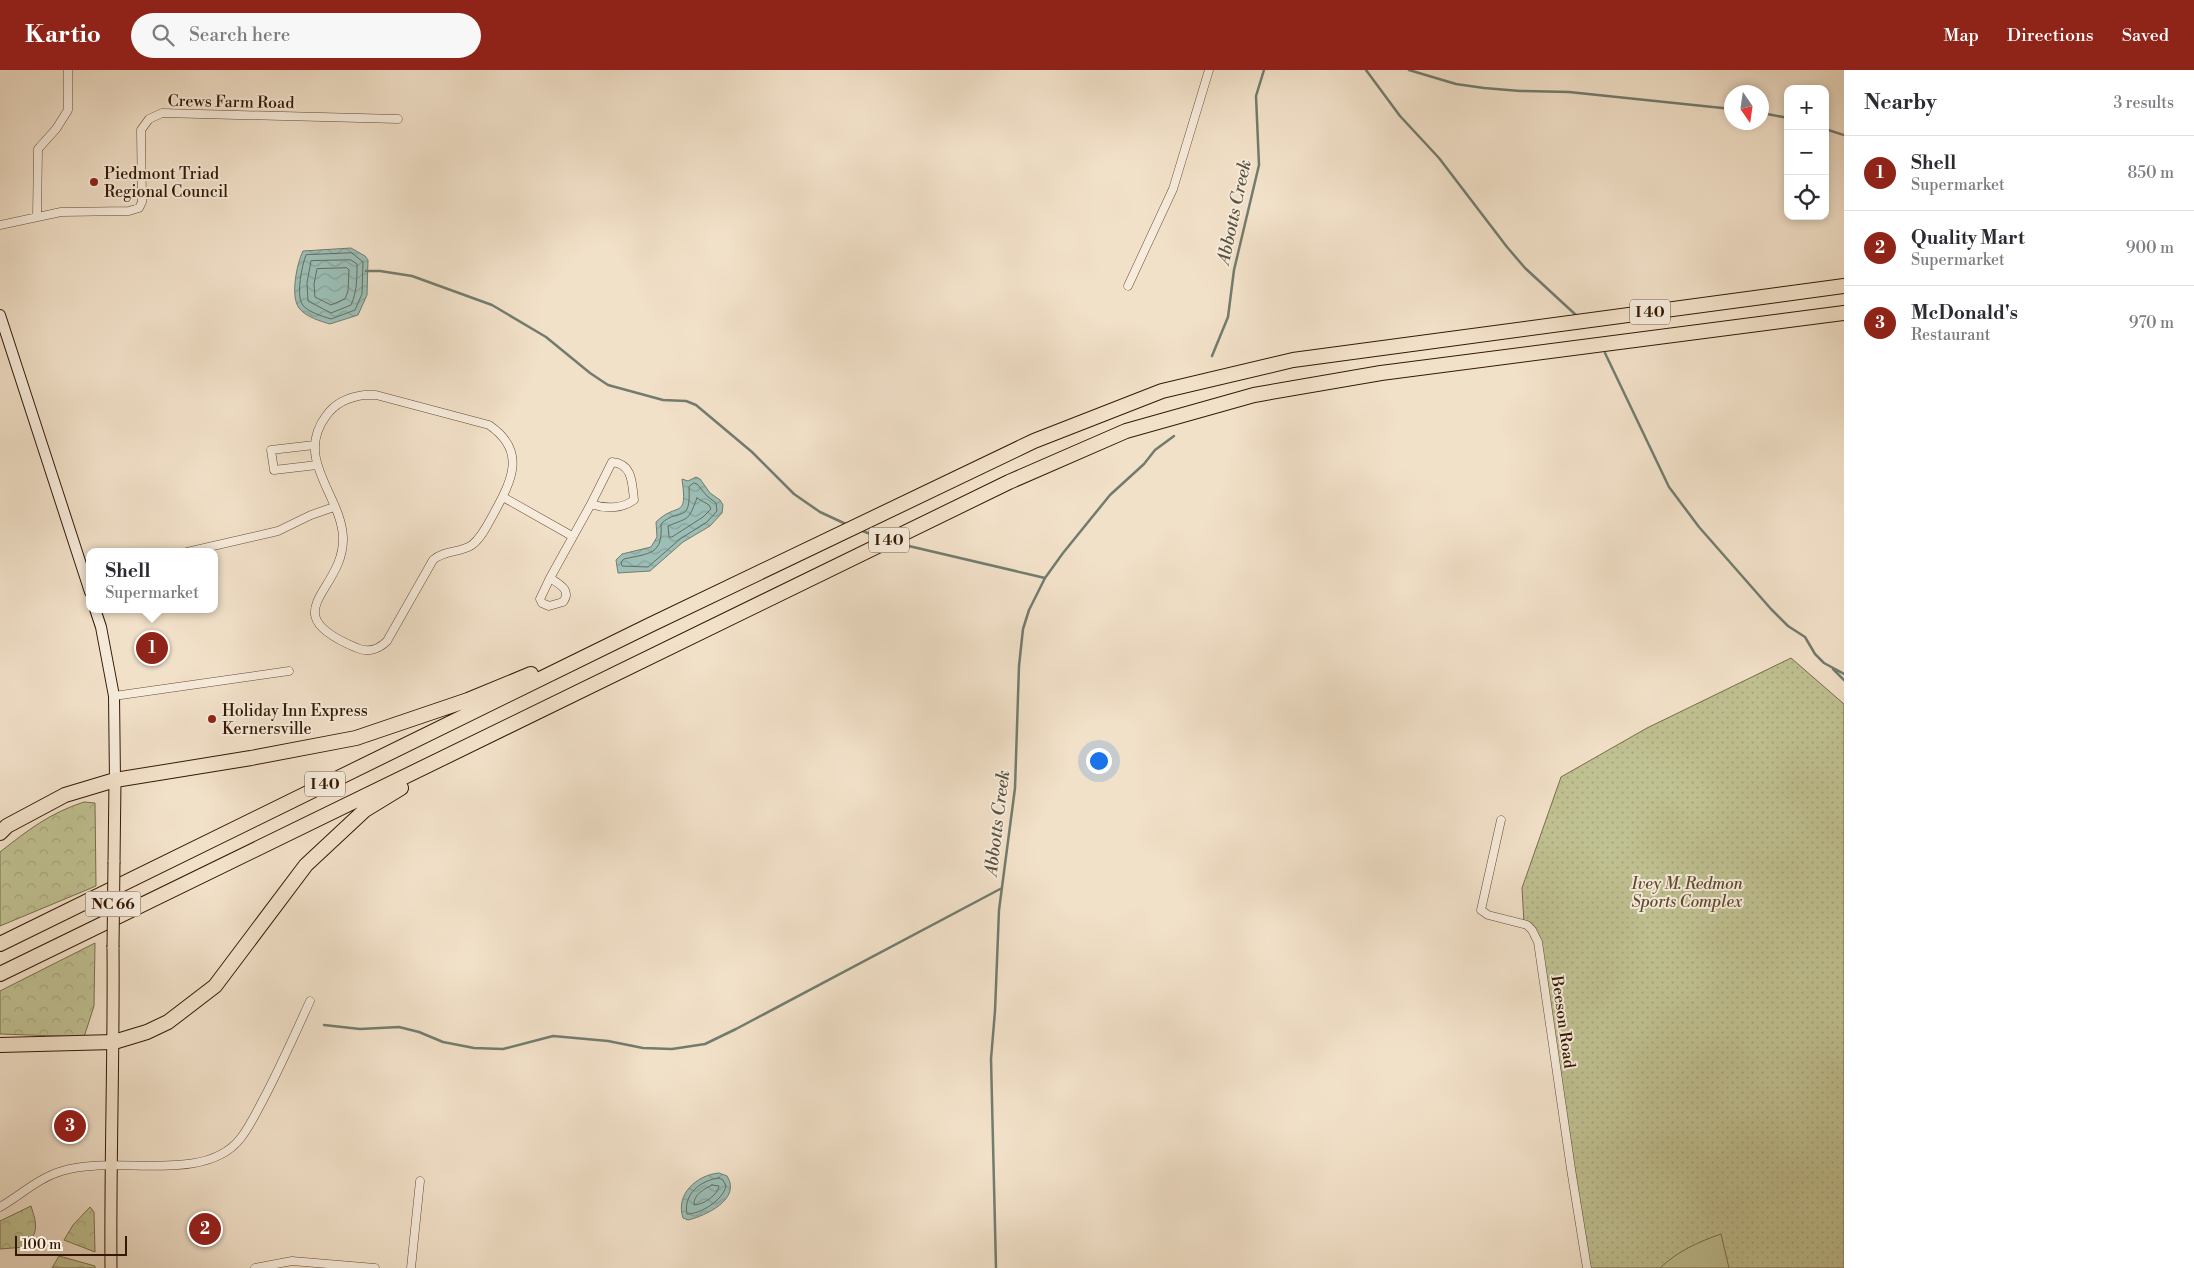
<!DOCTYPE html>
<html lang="en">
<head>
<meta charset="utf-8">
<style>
	:root { --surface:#fff; --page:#f7f7f7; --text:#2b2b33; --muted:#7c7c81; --line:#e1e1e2; --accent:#8f2418 }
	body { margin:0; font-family:"Libre Bodoni",serif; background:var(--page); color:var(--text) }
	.controls { position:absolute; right:15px; top:15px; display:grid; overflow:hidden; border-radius:10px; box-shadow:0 2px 8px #0003 }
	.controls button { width:45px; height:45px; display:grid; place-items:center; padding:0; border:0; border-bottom:1px solid var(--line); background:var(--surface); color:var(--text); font:25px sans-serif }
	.compass { position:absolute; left:1724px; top:15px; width:45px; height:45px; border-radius:50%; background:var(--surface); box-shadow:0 2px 8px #0003; rotate:167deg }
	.scale { position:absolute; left:15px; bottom:12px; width:112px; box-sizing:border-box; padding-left:5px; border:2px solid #351903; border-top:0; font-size:14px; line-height:18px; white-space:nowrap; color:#351903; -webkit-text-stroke:4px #f7ecdc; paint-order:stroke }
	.you { position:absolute; left:1098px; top:690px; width:18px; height:18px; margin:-12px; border:4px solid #fff; border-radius:50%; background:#1a73e8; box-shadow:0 0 0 8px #1a73e833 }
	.badge { display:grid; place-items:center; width:32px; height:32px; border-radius:50%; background:var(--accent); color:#fff; font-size:16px; font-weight:700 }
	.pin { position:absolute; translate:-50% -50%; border:2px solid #fff; box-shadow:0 1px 5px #0006 }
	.popup { position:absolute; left:86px; top:478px; width:132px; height:65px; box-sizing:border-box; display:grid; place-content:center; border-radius:10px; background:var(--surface); filter:drop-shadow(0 1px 4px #0005); font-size:16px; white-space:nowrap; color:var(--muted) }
	.popup b { font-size:19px; color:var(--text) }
	.popup::after { content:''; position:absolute; left:50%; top:100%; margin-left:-10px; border:10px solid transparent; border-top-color:var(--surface) }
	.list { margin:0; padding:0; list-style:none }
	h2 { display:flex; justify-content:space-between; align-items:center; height:65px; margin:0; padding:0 20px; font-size:21px }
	h2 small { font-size:16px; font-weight:400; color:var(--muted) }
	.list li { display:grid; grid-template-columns:32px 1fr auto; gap:15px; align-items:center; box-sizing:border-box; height:75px; padding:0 20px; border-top:1px solid var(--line) }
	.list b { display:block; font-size:19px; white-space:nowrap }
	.list p { margin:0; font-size:16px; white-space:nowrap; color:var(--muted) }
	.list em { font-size:16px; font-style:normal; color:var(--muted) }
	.icon { flex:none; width:28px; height:28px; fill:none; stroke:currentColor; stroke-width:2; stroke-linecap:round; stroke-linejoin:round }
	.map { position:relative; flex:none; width:1844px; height:1198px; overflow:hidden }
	header { display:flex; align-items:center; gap:30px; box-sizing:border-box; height:70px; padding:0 25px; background:var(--accent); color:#fff }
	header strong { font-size:24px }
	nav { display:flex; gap:28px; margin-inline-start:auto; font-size:18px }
	.search { width:350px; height:45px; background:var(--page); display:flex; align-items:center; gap:12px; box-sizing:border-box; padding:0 18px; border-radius:28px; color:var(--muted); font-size:19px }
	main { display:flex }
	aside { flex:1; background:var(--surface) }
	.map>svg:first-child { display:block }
	.grass { fill:url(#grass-dots); stroke:#7a6d4a }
	.forest { fill:url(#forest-crowns); stroke:#7a6d4a }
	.pitch { fill:#c0c192; stroke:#7a6d4a }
	.water { fill:url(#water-waves); stroke:#727c6e }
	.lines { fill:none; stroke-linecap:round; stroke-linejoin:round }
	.shore { stroke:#686c5c; stroke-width:1 }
	.stream { stroke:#727c6e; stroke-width:2.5 }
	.street-casing { stroke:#644b34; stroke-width:9 }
	.secondary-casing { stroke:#351903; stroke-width:12 }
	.primary-casing { stroke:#351903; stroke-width:13 }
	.highway-casing { stroke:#351903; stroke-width:16 }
	.street { stroke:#f7ecdc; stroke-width:8 }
	.secondary { stroke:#f7ecdc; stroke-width:10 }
	.primary { stroke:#f2e1c9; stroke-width:11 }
	.highway { stroke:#f2e1c9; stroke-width:14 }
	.primary-bridge-casing { stroke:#351903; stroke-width:13; stroke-linecap:butt }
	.primary-bridge { stroke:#f2e1c9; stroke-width:11 }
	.poi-dot { fill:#8f2418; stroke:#f7ecdc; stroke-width:2 }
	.labels { text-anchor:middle; stroke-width:4; stroke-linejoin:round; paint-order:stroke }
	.shield { fill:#f7ecdc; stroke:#6f5844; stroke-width:1 }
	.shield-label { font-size:15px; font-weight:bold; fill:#351903 }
	.street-label { font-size:16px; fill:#351903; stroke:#f7ecdc }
	.poi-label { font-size:16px; fill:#351903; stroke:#f7ecdc; text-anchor:start }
	.park-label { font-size:16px; font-style:italic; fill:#5f4b2e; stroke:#f7ecdc }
	.water-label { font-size:18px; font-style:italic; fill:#595342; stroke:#f7ecdc }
</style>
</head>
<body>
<header>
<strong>Kartio</strong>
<div class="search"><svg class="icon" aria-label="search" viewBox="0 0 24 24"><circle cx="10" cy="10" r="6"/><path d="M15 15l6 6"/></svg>Search here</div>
<nav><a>Map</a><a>Directions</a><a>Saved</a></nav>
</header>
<main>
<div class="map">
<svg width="1844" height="1198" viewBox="0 0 1844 1198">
	<defs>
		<pattern id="grass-dots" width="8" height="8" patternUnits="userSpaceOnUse" patternTransform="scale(1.25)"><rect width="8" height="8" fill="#c0c192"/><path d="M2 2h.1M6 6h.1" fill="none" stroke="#a6a57c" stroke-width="1.8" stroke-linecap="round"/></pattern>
		<pattern id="forest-crowns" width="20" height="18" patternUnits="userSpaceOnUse" patternTransform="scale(1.25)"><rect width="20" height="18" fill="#c0c192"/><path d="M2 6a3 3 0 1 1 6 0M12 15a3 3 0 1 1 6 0" fill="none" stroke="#a6a57c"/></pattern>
		<pattern id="water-waves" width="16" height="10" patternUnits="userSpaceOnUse" patternTransform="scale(1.25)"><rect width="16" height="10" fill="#9bbeb6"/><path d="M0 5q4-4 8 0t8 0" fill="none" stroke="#86a39b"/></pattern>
	</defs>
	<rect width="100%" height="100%" fill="#f2e1c9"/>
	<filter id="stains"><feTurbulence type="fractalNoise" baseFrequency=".004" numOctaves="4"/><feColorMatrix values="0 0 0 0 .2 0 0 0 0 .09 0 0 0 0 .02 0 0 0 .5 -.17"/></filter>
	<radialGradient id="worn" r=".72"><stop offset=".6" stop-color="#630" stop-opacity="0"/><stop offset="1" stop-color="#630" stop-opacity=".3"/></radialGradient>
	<path class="grass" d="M1791 588 1844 634V1198H1587L1539 872 1524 853 1522 818 1561 707 1647 658Z"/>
	<path class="forest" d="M84 732 95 733 96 816 0 856V782C28 760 50 743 84 732Z
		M95 873 94 936 84 967 0 964V921Z
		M31 1136C37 1155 39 1162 25 1177L0 1179V1151Z
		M90 1137 94 1142 95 1182 64 1170 73 1155Z
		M59 1186 95 1196V1198H52Z"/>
	<path class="pitch" d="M1721 1164 1729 1198H1660C1678 1181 1698 1172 1721 1164Z"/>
	<path class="water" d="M351 178 365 186 368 190 367 225 358 245 330 254C320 251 306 247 299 238 290 226 297 193 303 181Z
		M696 407 700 409 710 423 720 430 723 435 722 443 710 456 683 472 650 501 618 503 616 490 622 484 651 477 657 467 656 452C677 431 688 451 682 409L688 411Z
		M719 1103 727 1106C742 1129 705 1146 688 1150L683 1148C675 1124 697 1105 719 1103Z"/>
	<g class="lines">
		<path class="shore" d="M352 183 363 192 362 224 355 240 331 249C322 246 307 242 302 234 296 224 302 195 306 185Z
			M351 190 357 194C357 208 357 222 351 235L331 243 308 231 307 213 311 191Z
			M347 198 349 200 348 221 345 229 331 235 315 227 314 214 317 199Z
			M694 413 697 414 707 426 716 433 717 441 707 452 680 469 648 497 622 496 621 492 624 489C650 483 663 485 661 454 679 436 691 456 689 417Z
			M697 428 709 435 711 439 703 447 672 467H669L668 456C690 447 688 451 697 428Z
			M719 1108 723 1110 726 1116C723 1130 701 1144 687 1144 683 1124 701 1110 719 1108Z
			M712 1115 719 1116C718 1125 703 1135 694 1135 693 1125 704 1119 712 1115Z"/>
		<path class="stream" d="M1366 0 1400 46 1439 88 1507 177 1525 198 1577 246
			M1409 0 1456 14 1484 18 1520 21 1569 22 1732 39
			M1762 43 1788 48
			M1825 59 1844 65
			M366 201H380L412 206 492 235 546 267 590 303 608 315 663 330 686 331 696 335 752 382 794 424 820 442 848 455
			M1605 283 1669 417 1699 457 1771 539 1788 556 1805 567 1815 584 1824 593 1844 604
			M1212 286 1228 247 1234 200 1259 95 1256 26 1264 0
			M860 460 881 468
			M896 473 1045 508
			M1833 599 1844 610
			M324 955 360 959 399 957 419 962 443 972 474 978 503 979 553 966 608 971 643 978 672 979 705 974 736 959 1002 818
			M996 1198 991 989 995 941 999 840 1015 718 1019 596 1023 559 1029 540 1045 508 1063 483 1110 425 1144 394 1155 380 1174 366"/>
		<g class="street-casing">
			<path id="street" d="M37 147 38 79 56 59 68 40V0
				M0 155 61 142 129 141 139 138 142 132 141 60 149 49 162 43 398 49
				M1128 216 1173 119 1209 0
				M364 325H376L489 355C527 381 512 410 494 443 488 454 482 467 472 475 460 483 444 480 433 490L387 571C379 579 368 583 357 578 270 542 345 522 343 467 341 425 294 389 326 346 335 333 349 327 364 325Z
				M314 375 271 380 274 400 317 395
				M612 392C633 394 632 413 634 430 622 439 605 439 591 434Z
				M503 427 572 466
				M187 482 278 461 311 445 334 437
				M550 508 591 434
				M550 508C559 514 572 520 563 532L549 536 542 533 540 529Z
				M114 626 289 601
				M1501 750 1481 840 1488 845 1527 855 1532 860 1538 872 1571 1099 1587 1198
				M0 1137C21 1125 38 1108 62 1101 113 1084 203 1115 240 1069 249 1058 256 1043 263 1030 280 998 295 964 310 931
				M255 1198 292 1191 375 1198
				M411 1198 420 1111"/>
		</g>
		<g class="secondary-casing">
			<path id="secondary" d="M0 245 90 522
				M95 539 101 557 114 626 115 710"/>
		</g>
		<g class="primary-casing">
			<path id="primary" d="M114 792 115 710
				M111 1198C110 1091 114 984 113 877"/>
		</g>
		<g class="highway-casing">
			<path id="highway" d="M0 763 7 756 65 725 115 710 251 688 356 668 468 630 531 604
				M0 874 650 555 1034 371 1162 321 1293 290 1844 216
				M0 904 1009 412 1126 361 1254 325 1381 303 1844 243
				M0 975 114 972 147 962 168 952 215 916 306 795 365 740 401 718"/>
		</g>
		<use href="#street" class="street"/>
		<use href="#secondary" class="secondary"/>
		<use href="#primary" class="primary"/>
		<use href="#highway" class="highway"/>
		<g class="primary-bridge-casing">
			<path id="primary-bridge" d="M113 877 114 792"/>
		</g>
		<use href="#primary-bridge" class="primary-bridge"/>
	</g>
	<g class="poi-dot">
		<circle cx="94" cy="112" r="5"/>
		<circle cx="212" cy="649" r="5"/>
	</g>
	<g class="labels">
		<g class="shield">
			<rect x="1630" y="229.5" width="40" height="25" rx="4"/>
			<rect x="869" y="457.5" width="40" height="25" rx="4"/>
			<rect x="305" y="701.5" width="40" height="25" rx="4"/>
			<rect x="85.5" y="821.5" width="55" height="25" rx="4"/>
		</g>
		<g class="shield-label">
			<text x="1650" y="247">I 40</text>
			<text x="889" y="475">I 40</text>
			<text x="325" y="719">I 40</text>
			<text x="113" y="839">NC 66</text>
		</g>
		<g class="street-label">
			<text transform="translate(231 31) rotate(1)" y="6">Crews Farm Road</text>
			<text transform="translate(1564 952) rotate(82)" y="6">Beeson Road</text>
		</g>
		<g class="poi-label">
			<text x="104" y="109">Piedmont Triad<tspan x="104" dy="18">Regional Council</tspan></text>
			<text x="222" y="646">Holiday Inn Express<tspan x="222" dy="18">Kernersville</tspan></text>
		</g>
		<g class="park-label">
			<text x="1687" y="819">Ivey M. Redmon<tspan x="1687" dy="18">Sports Complex</tspan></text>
		</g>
		<g class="water-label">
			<text transform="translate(1234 142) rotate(-78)" y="6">Abbotts Creek</text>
			<text transform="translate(997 753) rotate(-83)" y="6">Abbotts Creek</text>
		</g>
	</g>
	<rect width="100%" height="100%" filter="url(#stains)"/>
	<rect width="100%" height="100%" fill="url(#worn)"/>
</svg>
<div class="controls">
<button>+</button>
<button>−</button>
<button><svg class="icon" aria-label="locate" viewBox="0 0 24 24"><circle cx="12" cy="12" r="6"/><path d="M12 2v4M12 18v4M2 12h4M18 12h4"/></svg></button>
</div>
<svg class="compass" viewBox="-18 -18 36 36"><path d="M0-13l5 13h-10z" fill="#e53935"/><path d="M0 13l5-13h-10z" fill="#7c7c81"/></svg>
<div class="scale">100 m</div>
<div class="you"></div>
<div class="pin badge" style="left:152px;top:578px">1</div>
<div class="popup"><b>Shell</b>Supermarket</div>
<div class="pin badge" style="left:205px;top:1159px">2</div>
<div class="pin badge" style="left:70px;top:1056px">3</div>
</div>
<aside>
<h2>Nearby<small>3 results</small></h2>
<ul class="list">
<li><span class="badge">1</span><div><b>Shell</b><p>Supermarket</p></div><em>850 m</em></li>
<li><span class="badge">2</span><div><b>Quality Mart</b><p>Supermarket</p></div><em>900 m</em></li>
<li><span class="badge">3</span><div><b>McDonald's</b><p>Restaurant</p></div><em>970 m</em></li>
</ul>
</aside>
</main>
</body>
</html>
